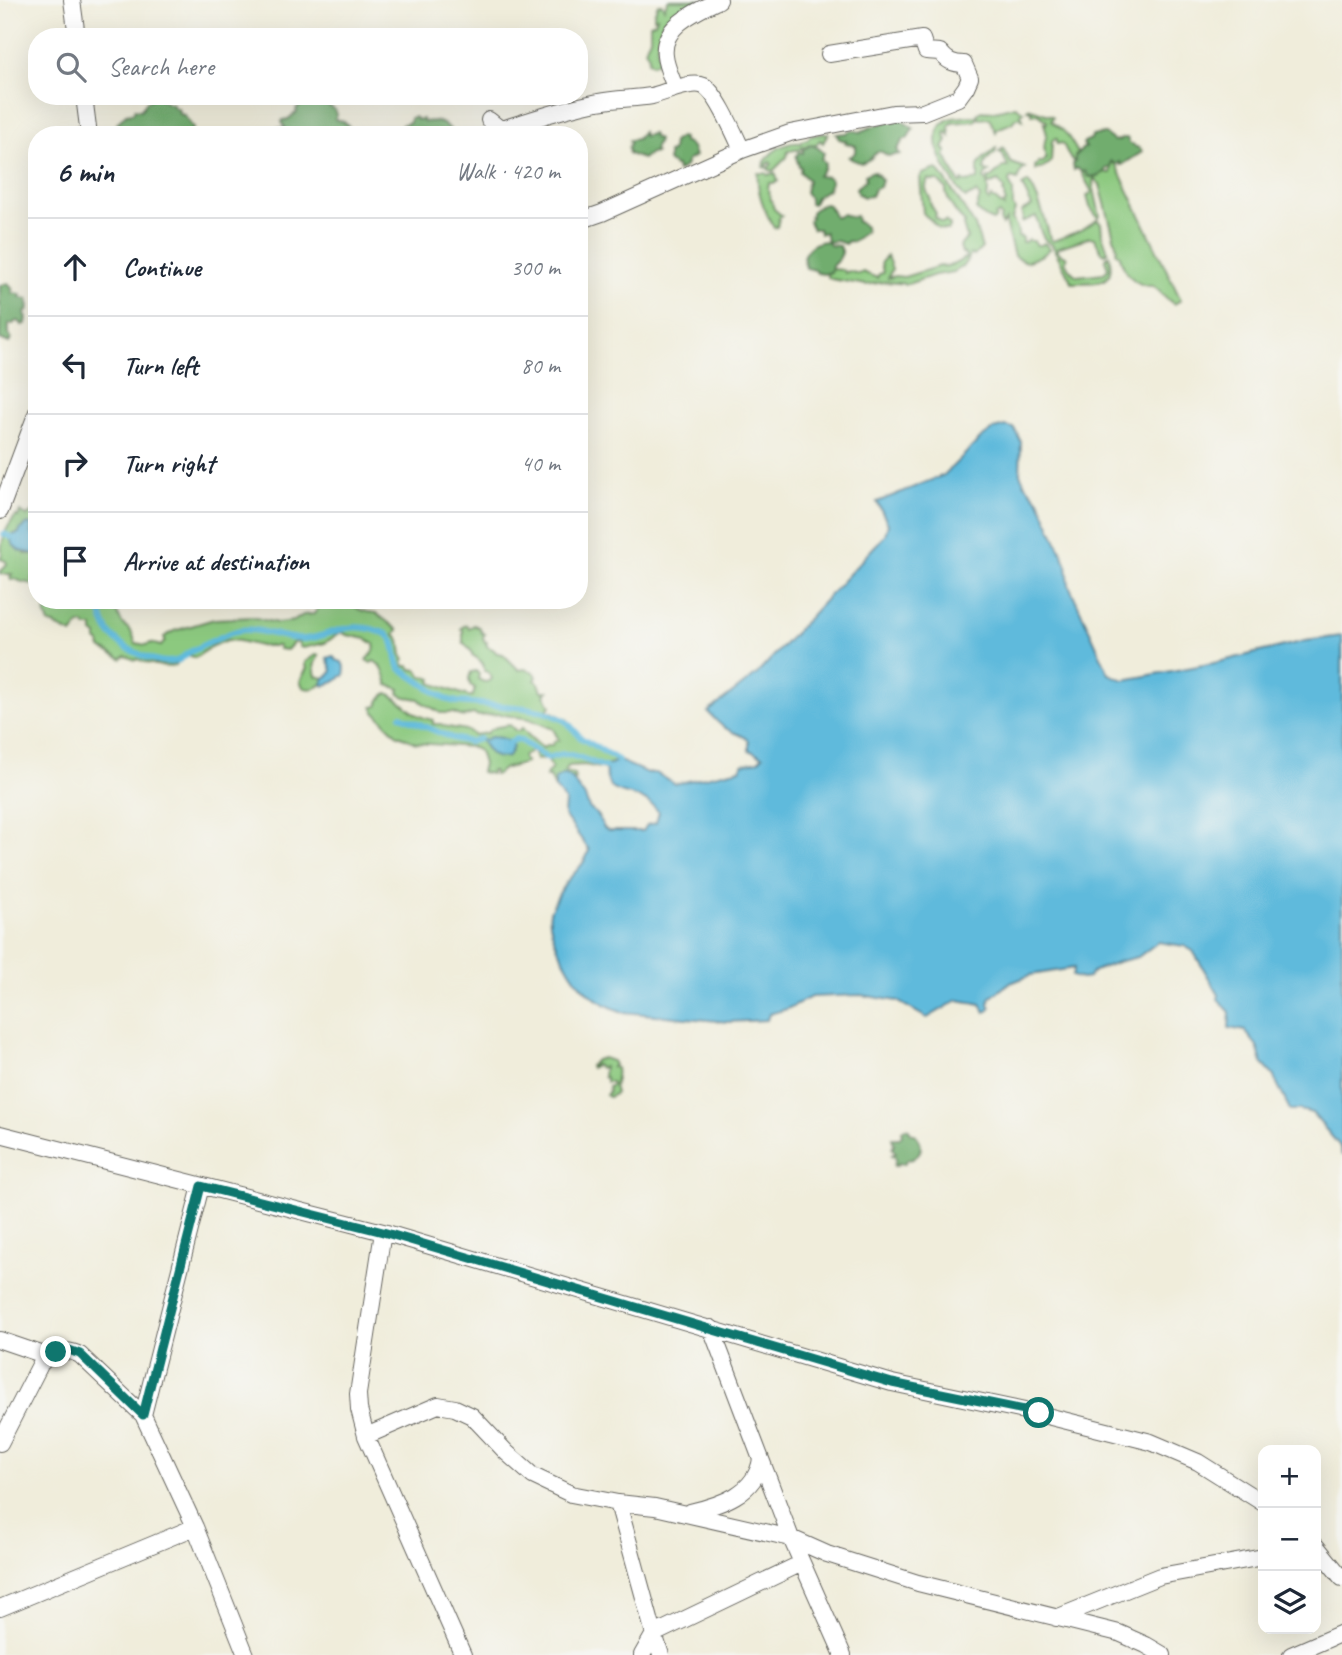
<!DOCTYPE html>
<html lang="en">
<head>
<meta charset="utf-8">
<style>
	:root { --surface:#fff; --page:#f2f2f3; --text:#1f2937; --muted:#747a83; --line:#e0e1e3 }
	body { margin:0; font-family:Caveat,sans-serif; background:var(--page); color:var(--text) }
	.controls { position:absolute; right:21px; bottom:21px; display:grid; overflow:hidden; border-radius:14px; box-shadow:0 7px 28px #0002 }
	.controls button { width:63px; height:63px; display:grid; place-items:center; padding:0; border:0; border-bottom:2px solid var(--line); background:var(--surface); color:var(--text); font:35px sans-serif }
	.stop { position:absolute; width:21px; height:21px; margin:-16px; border:5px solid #0f766e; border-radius:50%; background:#fff }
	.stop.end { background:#0f766e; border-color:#fff; box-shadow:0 2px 7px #0008 }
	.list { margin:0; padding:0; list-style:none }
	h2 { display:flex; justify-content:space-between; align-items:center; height:91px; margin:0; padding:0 28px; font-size:30px }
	h2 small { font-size:23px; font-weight:400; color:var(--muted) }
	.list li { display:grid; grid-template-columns:46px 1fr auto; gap:21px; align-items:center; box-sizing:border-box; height:98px; padding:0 28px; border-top:2px solid var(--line) }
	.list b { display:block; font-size:26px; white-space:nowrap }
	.list em { font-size:23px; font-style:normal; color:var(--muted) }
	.icon { flex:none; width:38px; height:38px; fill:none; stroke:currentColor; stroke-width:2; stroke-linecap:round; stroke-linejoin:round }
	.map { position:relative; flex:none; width:1342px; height:1655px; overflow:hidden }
	.search { position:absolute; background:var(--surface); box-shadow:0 7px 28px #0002; left:28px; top:28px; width:560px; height:77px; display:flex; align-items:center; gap:18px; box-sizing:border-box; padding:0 24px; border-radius:28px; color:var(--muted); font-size:26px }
	.panel { position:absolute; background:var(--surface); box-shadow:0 7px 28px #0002; left:28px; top:126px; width:560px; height:483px; border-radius:28px }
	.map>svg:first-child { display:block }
	.green { fill:#8cc97f; stroke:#54724e; stroke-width:2 }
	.forest { fill:#71ad6e; stroke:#466445; stroke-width:2 }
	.water { fill:#5fbadc; stroke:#3e6b7c; stroke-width:2 }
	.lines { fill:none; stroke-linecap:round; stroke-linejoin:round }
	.stream { stroke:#5fbadc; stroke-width:6 }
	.street-casing { stroke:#66655f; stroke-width:18 }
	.street { stroke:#fff; stroke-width:16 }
	.route { stroke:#0f766e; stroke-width:9 }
</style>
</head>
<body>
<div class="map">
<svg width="1342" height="1655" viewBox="0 0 1342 1655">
	<rect width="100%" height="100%" fill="#f6f6f2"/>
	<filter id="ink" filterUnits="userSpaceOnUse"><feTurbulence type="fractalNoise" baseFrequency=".0143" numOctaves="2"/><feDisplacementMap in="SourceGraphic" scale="14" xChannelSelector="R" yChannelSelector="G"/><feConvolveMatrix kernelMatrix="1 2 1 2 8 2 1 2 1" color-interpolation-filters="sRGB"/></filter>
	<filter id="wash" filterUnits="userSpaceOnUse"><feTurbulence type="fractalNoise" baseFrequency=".00686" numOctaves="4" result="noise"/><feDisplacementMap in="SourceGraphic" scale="28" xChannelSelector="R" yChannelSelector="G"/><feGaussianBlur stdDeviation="1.57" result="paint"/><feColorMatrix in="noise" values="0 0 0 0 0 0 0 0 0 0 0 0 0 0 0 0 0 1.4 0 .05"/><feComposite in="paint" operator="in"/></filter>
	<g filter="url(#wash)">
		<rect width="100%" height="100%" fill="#f0eddb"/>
		<path class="green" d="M668 0H698L663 20 657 45 659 65 657 62 652 64 648 61 649 56 645 50 650 37V24L655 22 657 17 654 18V14L658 4H662L664 8Z
			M1016 106 1024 112 1021 114 1023 120 1019 117 1014 120 1012 123 997 129 996 132 989 118 980 119 977 114 982 111C994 114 1005 107 1016 106Z
			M1028 108 1052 116 1053 118 1051 121C1053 124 1057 125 1060 128 1068 133 1073 145 1078 153L1075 162C1068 158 1067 150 1062 143L1057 144V139L1056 138 1052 141 1051 162 1043 168 1035 170V165H1037L1038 162H1043L1046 159C1044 150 1043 143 1047 135L1044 123 1046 124 1047 121 1038 114 1032 115V111L1027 110Z
			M971 116H975L978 118 975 121 952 123 949 126 950 136 946 132 945 135 947 141 943 148 947 152 945 155C951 164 953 175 960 183H962V180H963L965 182 978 180V166L982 160 996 148 995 153C988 158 983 163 985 171L989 172 985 175 984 178C989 183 988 194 987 200L989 201 992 197 993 199 996 200 1004 207V204L1006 203 1004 197 1005 195 1003 192 1004 189 998 181 989 185 988 178H991L1003 167H1008L1002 153 999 152 1003 148 1011 163 1025 168 1020 173 1018 180 1010 178 1009 182 1013 191V206L1015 210 1012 219C1015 224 1019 229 1018 236L1022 237V242H1025L1028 239 1031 241H1034L1037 245H1041L1044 243 1050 249 1043 255 1026 262 1014 256 1006 227V220L1002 225 1000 220 1001 217 999 214 995 216 996 218 993 221C986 219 981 215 976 209L980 198 976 193 966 198 963 196C951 180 920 133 949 119 955 117 964 117 971 116Z
			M828 133 823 143 820 140 815 146 809 144 806 146H802L803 149 788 151 787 157 773 171 769 170V167L772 164 770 162 766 165 767 168 763 167C767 152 786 141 801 143L804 140 808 139 810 136Z
			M1111 160 1116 165 1181 300 1174 304C1168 301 1159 290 1153 286 1135 287 1122 271 1120 255L1116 253 1117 248 1100 185 1094 178 1093 184 1100 216 1098 218 1090 207 1087 196 1092 192 1081 172 1085 171 1102 174 1106 171 1107 173H1110L1111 165 1109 163Z
			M937 169 943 176 975 226 982 248 974 256 970 254V256L963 266 954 272 935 275 908 284 885 282 866 285 831 279 827 276V273L831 272 832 269 843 270 845 273 849 271 859 274 863 272 877 278 879 274 883 273 881 262 887 256 892 269 888 278 895 276 904 277 940 266C948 268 958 263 964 258L967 259 965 254 962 253 960 246 967 238 963 225 965 222C957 216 945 198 946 189L938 181H933L928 179C925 189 925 188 930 198 928 205 934 208 936 214L935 217 942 223 945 221 950 225V228L948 230C936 230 937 226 930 219 927 217 925 216 923 213L920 178 922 174Z
			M758 173H766L767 175 775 173 778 181 775 183H769L768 190 774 209 782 216 779 218 777 227 774 228C765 212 756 191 758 173Z
			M1028 182C1037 192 1047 224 1050 239L1053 241 1079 231 1097 220 1101 223 1102 234 1108 251 1105 254 1102 252 1094 238 1090 237 1060 247 1057 249 1060 254 1066 256 1067 259 1065 260C1066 266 1072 273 1077 276L1104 273 1108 269 1105 259 1109 255C1117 287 1096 282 1072 283L1052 245C1040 239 1040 227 1036 216L1022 222 1023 217 1021 212 1032 206 1022 186Z
			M37 509V535H33L30 528 12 535 10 538 26 554H37V572L32 579 37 583 35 586C29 581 22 584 16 579L11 580 10 577 12 574H1L0 572 7 564 6 561 0 559 2 554C0 540 7 526 16 516L18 517 20 512 27 516Z
			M41 600 59 602 64 606H68L65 600H108L109 603 113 605 122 623 131 631 136 643 146 645 151 643 161 646 165 641 164 637 174 631 214 619 252 617 277 623 294 621 303 615 314 614 323 600H349C355 609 366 613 376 613L398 630 395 634 400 640 402 655 405 659 403 662 405 666H409L411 669 418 670 422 677 425 676 432 679 431 683 468 696H473L475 688 470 685 469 678 471 672 476 671 479 674 478 679 484 682 490 681 492 678 488 672 484 671C485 663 479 659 472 655V652L463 642V630H461L462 627 467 625 469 628 474 625 480 628 481 632 485 634 483 636 484 641 487 642 486 644 488 647 493 649 497 653 503 654 519 670C526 668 534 670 537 677L535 680 539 683 542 691H548L545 694 551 706 548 710 568 720 572 725 574 731 587 743 618 760 606 766V769L584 765 569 766 565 770 566 772 574 774 575 780 571 778 555 779V788L550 777H546L547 773 552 769 547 758 536 760 534 753 532 751 524 755 523 759 526 762C517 768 502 765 497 775H494V771H491V774L481 772 483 764 479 751 471 747 416 743 396 734 374 711 373 707 378 706C379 700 383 695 388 693 406 702 410 716 433 720V724H441C450 731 463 725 474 735L487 733C493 725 503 727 510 725L516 731H519L522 728C527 734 536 743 543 748L547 745H553L554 741 559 740 553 729 529 719 498 714 479 716 473 714 463 717 453 713H440C433 707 424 706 419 699L406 697 399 694 400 689 388 685C385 675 383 666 374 661L371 663 367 660C372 653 376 653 374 644L366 639 347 635 341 632 325 643 303 648 300 647 298 642 293 643 287 650 279 649 278 646H260L239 641 227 640 212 646 195 658 187 654C182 658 178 664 173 666 166 668 144 663 138 659L135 660 126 656 121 659 101 648 100 643 97 640V636L93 633V627H86L84 624 79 625 72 634 54 625 49 624 45 612 47 610Z
			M315 655 319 656C313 665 314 665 316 676L324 678V681C320 688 310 691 303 687L300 681 307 668 305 666V662Z
			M603 1058 612 1061 614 1065 612 1067 616 1068C617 1072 616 1082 614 1086L616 1093 609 1097 606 1095 609 1091 608 1087 612 1085 611 1082H606V1078L603 1077 604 1067 601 1068 595 1065 591 1068 590 1066 596 1060Z"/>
		<path class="forest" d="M155 96 169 104 172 103 174 108H178L179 114 184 115 193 128 191 135H126V133L116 135C113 124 120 121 126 114L133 113 135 109 141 110 146 102Z
			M309 98 311 99 312 102 315 101 316 104 320 103 321 105 325 104 334 109 337 114 335 119 343 121 350 128 348 132 344 133 345 135H274L278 133H282L279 128H285L282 122 283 120 288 119 297 112 296 109Z
			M414 117 418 120 422 119 424 122C438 119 447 124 455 135H388V133L401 128V125L410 122V118Z
			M900 119 914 129 911 132 907 139H904L897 150 900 154 888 156C877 147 877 153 870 159 867 161 864 162 861 163L851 159 849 157 852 156 856 151V146L845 143 846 141 839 139 836 134 847 133 852 130 860 132C872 126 885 122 900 119Z
			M642 132 643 136 652 134 654 138H657L658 140 654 151 656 153 651 154 650 153 643 159C639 158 634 156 629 154L628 148 630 143 629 140 637 139Z
			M1101 134H1105L1114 141 1119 140 1122 138H1127L1130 144H1133L1134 146 1141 149 1142 152 1122 165H1120V162L1116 165 1111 161 1110 168H1107C1104 175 1096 177 1088 177L1085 171 1081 172 1077 168 1074 170 1073 164 1075 162V156C1080 154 1080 148 1086 147L1083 144 1084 142 1091 139 1092 136Z
			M680 137 683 138V142H686L692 147 695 156 687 161C686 167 682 170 677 171L676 166H674L668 161V153L672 152 673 142Z
			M811 145 817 147 824 153 821 159 825 164 824 168 818 176 828 177 831 181 828 189 816 197 813 204H810V199L805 192 808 180 800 172 801 167 799 166 796 157 799 152 803 153V149Z
			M873 171 875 172 874 174H877L882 180 880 187 874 189 871 196 864 197 858 194 856 188 866 179 865 175Z
			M825 204 829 205 834 216 837 217 843 214 851 217 856 216 857 222 861 223 866 228 865 232 853 242 848 241 845 244 837 241 828 242 830 245 839 246 842 253 839 259 832 266 831 272 824 274 817 273 815 270 806 268 803 257C807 247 816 241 827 241L825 232 820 234 819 229H813L809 222 812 211 820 205Z
			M8 283 13 289 12 293 21 294 20 298 28 299 29 309 25 313 27 318 26 324 22 325 20 322 16 321 13 324H9V335L12 339 9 343 0 339V285Z
			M905 1128H908L912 1134H915C924 1143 923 1158 908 1159L904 1164 899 1163 897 1166H894L896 1158 892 1155 896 1153 892 1148 894 1144 892 1138H899L902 1134V1130Z"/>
		<path class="water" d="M1005 426 1014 428 1021 442 1020 474 1025 484 1039 500 1067 565 1069 585 1109 674 1124 680 1214 663 1305 641 1342 636V1156L1339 1145 1312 1113 1300 1110H1290L1273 1075 1262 1063 1257 1046 1245 1031 1229 1028 1230 1012 1218 999 1219 995 1193 951 1184 946 1158 942 1138 957 1117 962 1092 972 1088 978 1082 979 1072 976 1074 968 1031 975 1008 984 990 998 989 1005 991 1007 988 1011 985 1012 981 1004 958 1000 927 1018 897 1001 861 995 811 997 787 1009 769 1014 767 1020 728 1022 623 1012C609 1007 593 999 582 987 570 974 543 926 551 909 555 901 559 893 564 885 572 874 586 864 589 850L564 815 565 801 555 788V779L564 774 571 778 585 797 589 808 598 815 604 828 608 831H643L647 825 656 823 659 812C652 804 644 798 634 796 613 790 607 791 605 767L618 760 647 773H656L675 784 740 769 743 764 758 761 763 756 749 750V741C743 734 735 734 727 729 719 725 714 718 708 712L757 674 885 535 888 524 877 502 944 475 980 439 994 429Z
			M28 524 31 525V532L33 535H37V554C23 551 16 554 10 538L12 535 19 533 20 530Z
			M333 656 336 660 342 662 345 669 344 676H341C336 684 331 682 324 686L322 684 324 678 330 675 332 670 327 658Z
			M490 737C500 737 507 738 513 747L508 757C488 760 490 750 479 739L485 740Z"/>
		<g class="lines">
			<path class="stream" d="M4 534 11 537
				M98 600C101 612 103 625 111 635 124 649 160 668 179 660 183 657 187 653 192 651 203 645 230 632 241 630 260 627 283 640 304 639 332 637 341 622 372 629 376 631 383 632 387 634 398 642 394 657 400 668L445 699 457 702 526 708 545 712 562 719 568 723 581 738 618 760
				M401 716 452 738 469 742 479 739
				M510 742 516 739 521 741 547 758C553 757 559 754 565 754 576 755 593 763 605 767"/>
		</g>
	</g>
	<g filter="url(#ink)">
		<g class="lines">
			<g class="street-casing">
				<path id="street" d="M72 0 77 37
					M675 88C672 78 666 67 665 56 661 26 695 12 719 0
					M84 96 89 135
					M489 120 499 128H505C536 118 566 108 598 102 616 98 634 99 652 96 665 93 691 80 704 86 717 93 735 135 742 150
					M579 221 602 213 742 150 790 133 893 113 923 112 958 98 966 87 970 78 964 64C953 64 947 61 940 52L926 51 922 39 829 54
					M0 511 37 412
					M0 1134 383 1232 892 1383 1039 1414 1151 1442 1198 1462 1263 1503
					M201 1186 143 1415 195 1527 246 1655
					M383 1232 358 1394 359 1409 366 1436 463 1655
					M711 1328 791 1538 843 1655
					M0 1340 47 1356
					M366 1436 438 1405 455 1408 472 1416 507 1453 533 1476 571 1494 618 1503 655 1507 791 1538 827 1554 918 1583 1119 1633 1146 1645 1163 1655
					M0 1443 41 1363C53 1352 65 1347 80 1355L143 1415
					M618 1503 654 1634 661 1655
					M690 1512C720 1505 756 1494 761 1459
					M1316 1546 1342 1578
					M0 1608 195 1527
					M1056 1618 1160 1576 1263 1557
					M642 1655 654 1634 802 1563
					M1291 1655 1342 1633"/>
			</g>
			<use href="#street" class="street"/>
		</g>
	</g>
	<g class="lines" filter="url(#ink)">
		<path class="route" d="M56 1352 69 1350 80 1354 143 1415 201 1186 383 1232 892 1383 1039 1413"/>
	</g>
</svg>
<div class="controls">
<button>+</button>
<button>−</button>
<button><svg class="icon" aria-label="layers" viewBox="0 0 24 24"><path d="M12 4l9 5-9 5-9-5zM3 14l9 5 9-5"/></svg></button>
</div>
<div class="stop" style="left:1039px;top:1413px"></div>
<div class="stop end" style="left:56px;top:1352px"></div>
<div class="search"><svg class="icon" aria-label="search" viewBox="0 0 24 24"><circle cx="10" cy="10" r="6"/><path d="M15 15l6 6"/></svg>Search here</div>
<section class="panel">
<h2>6 min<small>Walk · 420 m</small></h2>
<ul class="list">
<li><svg class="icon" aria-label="ahead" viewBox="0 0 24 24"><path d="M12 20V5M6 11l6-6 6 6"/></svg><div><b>Continue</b></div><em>300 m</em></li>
<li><svg class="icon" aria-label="left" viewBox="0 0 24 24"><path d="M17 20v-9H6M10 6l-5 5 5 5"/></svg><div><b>Turn left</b></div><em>80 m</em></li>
<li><svg class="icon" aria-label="right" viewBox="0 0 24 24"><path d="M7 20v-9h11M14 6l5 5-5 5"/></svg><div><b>Turn right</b></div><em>40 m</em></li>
<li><svg class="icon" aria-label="arrive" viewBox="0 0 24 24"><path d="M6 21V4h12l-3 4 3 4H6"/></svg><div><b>Arrive at destination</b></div></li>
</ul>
</section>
</div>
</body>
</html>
